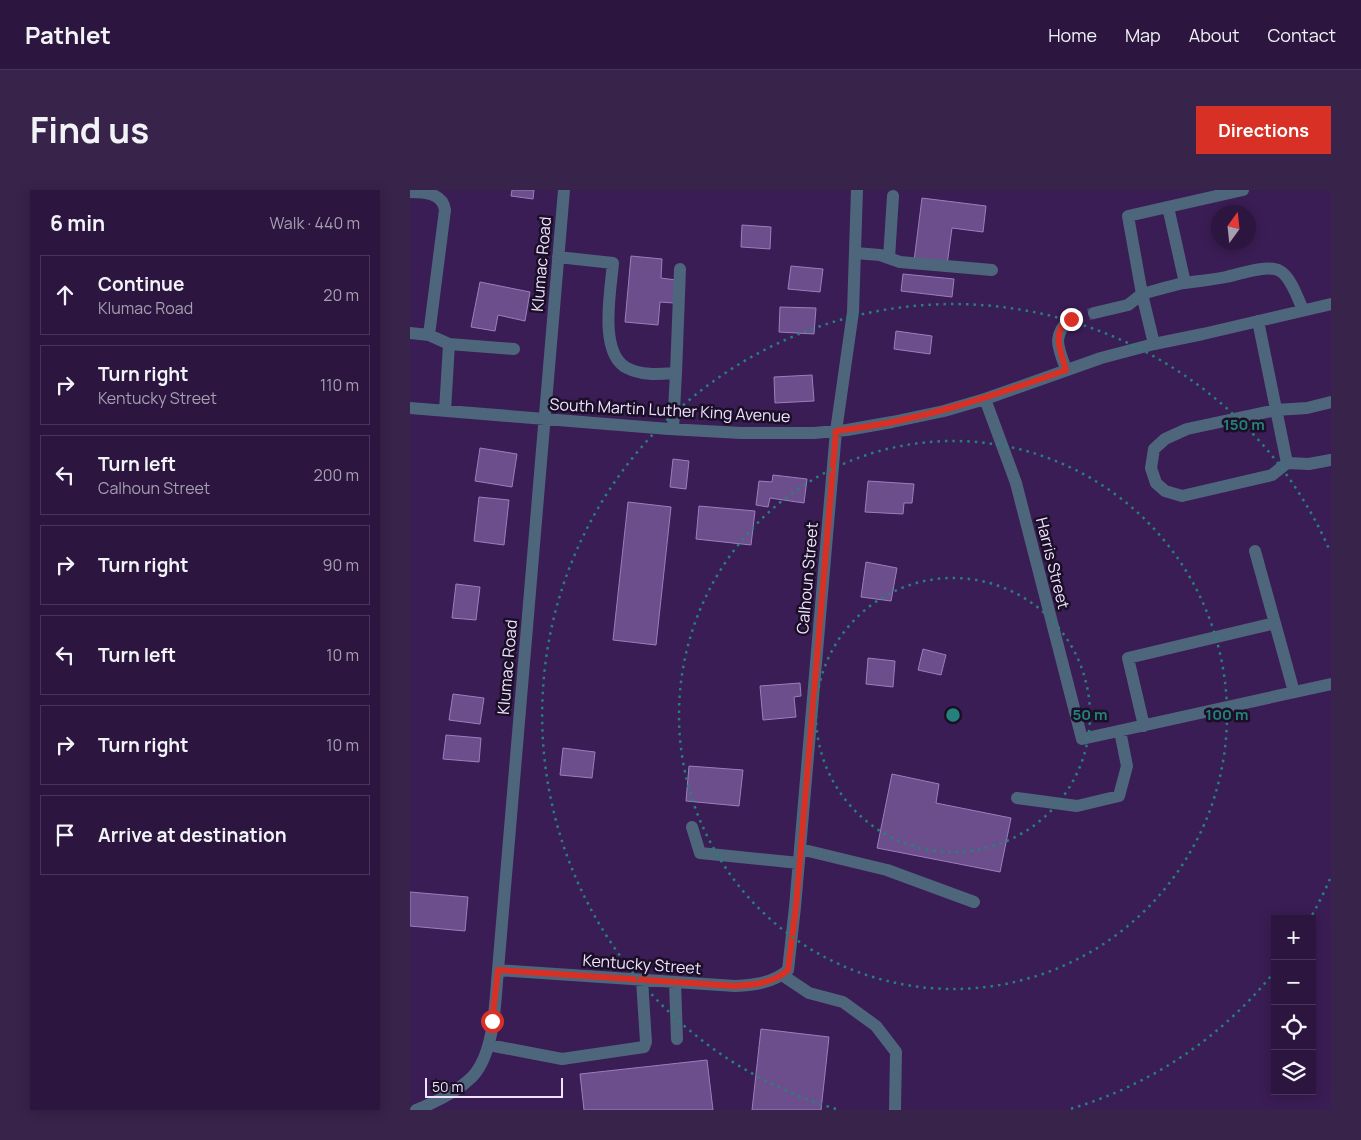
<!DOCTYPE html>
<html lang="en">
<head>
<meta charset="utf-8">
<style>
	:root { --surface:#2c163f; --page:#38234a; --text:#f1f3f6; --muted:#a69fb0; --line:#483559; --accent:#d93025 }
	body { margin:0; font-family:Manrope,sans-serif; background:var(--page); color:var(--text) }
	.controls { position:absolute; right:15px; bottom:15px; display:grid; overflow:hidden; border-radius:0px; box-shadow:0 2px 12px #0003 }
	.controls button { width:45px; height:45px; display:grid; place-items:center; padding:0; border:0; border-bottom:1px solid var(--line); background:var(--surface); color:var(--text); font:25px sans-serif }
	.compass { position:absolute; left:801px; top:15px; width:45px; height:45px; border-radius:50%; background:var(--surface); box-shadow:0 2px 12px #0003; rotate:15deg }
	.scale { position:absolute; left:15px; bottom:12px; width:138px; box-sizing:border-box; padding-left:5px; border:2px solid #efe3ff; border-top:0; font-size:14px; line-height:18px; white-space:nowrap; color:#efe3ff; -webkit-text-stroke:4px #1b0f27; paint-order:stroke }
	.stop { position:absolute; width:15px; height:15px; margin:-11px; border:4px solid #d93025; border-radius:50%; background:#fff }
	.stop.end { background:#d93025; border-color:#fff; box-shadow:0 1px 5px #0008 }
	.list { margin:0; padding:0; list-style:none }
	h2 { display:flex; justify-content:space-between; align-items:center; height:65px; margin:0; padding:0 20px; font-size:21px }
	h2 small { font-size:16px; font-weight:400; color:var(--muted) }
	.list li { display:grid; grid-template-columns:32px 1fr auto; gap:15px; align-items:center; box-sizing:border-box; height:80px; margin:0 10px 10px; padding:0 10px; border:1px solid var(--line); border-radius:0px }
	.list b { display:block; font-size:19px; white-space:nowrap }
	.list p { margin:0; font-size:16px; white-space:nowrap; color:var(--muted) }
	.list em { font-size:16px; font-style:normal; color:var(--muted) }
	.icon { flex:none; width:28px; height:28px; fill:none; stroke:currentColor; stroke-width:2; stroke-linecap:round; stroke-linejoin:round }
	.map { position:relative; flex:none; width:921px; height:920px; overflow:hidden; border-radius:0px }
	header { display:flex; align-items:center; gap:30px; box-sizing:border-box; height:70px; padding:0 25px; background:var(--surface); border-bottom:1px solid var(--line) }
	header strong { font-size:24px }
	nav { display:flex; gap:28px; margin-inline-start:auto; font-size:18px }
	.intro { display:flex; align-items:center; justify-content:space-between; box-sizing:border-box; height:120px; padding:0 30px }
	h1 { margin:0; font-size:35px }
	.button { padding:12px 22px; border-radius:0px; background:var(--accent); color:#fff; font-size:18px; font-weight:700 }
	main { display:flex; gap:30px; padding:0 30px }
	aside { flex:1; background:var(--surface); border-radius:0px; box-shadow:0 2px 12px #0003 }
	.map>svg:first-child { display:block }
	.building { fill:#6c4e8c; stroke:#9b7ebd }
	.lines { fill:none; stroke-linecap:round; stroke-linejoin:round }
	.minor-tunnel { stroke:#553b6e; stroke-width:12; stroke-dasharray:12 6; stroke-linecap:butt }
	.minor { stroke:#4e667b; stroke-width:12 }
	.route { stroke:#d93025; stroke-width:6 }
	.ring { fill:none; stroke:#25817c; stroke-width:2.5; stroke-dasharray:2.5 5 }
	.labels { text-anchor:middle; stroke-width:5; stroke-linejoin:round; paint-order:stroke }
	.street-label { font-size:16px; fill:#efe3ff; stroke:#1b0f27 }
	.centre { fill:#25817c; stroke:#1b0f27; stroke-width:2.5 }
	.ring-label { font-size:15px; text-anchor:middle; font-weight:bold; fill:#25817c; stroke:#1b0f27; stroke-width:5; stroke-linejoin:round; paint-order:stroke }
</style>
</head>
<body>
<header>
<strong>Pathlet</strong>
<nav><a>Home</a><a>Map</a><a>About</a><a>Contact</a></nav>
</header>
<div class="intro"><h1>Find us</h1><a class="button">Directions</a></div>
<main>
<aside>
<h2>6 min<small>Walk · 440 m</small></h2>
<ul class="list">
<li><svg class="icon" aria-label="ahead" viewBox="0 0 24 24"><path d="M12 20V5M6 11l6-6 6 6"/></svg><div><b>Continue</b><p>Klumac Road</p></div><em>20 m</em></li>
<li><svg class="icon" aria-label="right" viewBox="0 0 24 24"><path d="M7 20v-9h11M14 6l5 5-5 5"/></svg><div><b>Turn right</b><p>Kentucky Street</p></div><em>110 m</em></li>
<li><svg class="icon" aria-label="left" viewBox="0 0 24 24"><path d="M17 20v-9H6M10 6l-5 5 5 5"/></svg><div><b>Turn left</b><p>Calhoun Street</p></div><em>200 m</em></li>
<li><svg class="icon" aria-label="right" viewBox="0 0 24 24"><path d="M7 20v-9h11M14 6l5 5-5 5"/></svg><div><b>Turn right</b></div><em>90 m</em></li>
<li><svg class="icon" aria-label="left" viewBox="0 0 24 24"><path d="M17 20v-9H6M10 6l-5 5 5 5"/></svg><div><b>Turn left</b></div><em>10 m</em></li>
<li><svg class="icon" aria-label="right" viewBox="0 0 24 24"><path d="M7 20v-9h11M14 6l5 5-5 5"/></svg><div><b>Turn right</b></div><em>10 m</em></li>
<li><svg class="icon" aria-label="arrive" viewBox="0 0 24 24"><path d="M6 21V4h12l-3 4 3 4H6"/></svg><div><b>Arrive at destination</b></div></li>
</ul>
</aside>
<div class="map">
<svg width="921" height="920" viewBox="0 0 921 920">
	<rect width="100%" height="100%" fill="#3a1d54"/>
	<path class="building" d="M102 0H124L123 9 101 6Z
		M512 8 576 16 573 42 542 38 537 75 504 71Z
		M332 35 361 37 360 59 331 57Z
		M221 66 252 69 251 88 266 90 264 113 250 112 248 135 215 132Z
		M381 76 413 79 410 102 378 99Z
		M493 84 544 89 542 107 491 101Z
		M70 92 120 102 115 131 88 125 85 141 61 137Z
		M370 117 406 118 404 144 369 142Z
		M486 141 522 146 520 164 484 159Z
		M402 185 404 211 365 213 364 187Z
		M70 258 107 264 102 297 65 291Z
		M263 269 279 271 276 299 260 297Z
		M363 285 397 289 394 313 360 308 358 317 346 315 349 291 362 292Z
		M458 291 504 294 502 313H494L493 324 455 322Z
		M69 307 99 310 94 355 64 351Z
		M218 312 261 317 246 455 203 450Z
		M289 316 345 321 341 355 286 349Z
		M456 372 487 378 481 411 451 407Z
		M46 394 70 397 66 430 42 428Z
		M513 459 536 465 531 485 508 480Z
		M458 468 485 471 483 497 456 494Z
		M390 493 391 506 384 507 386 527 353 530 350 496Z
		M43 504 74 508 70 534 39 530Z
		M36 545 71 548 69 572 33 569Z
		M153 558 185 562 182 588 150 585Z
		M279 576 333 580 329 616 276 611Z
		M482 584 529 594 526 613 601 628 590 682 467 658Z
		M0 702 58 707 55 741 0 736Z
		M351 839 419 847 411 920H342Z
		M297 870 303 920H174L170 884Z"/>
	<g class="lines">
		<path class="minor-tunnel" d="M661 129 684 123"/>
		<path class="minor" d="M0 2C14 2 33 3 35 20L19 145
			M758 17 775 93
			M445 63 470 65 490 72 582 80
			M148 67 203 73C201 99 188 163 217 178 233 186 250 184 266 183L263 239
			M479 68 483 6
			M684 123 718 115 732 104 718 26 833 0
			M848 131 877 273
			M0 143 19 145 39 154 104 159
			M744 154 732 104C746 100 760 96 774 93 788 91 802 90 816 87 830 84 857 74 870 81 881 87 888 109 893 120
			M656 180C649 157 641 149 659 129H661
			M266 183 270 79
			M575 209 606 293 672 549 921 494
			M921 212 897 218 866 220 777 239 755 249 744 259 741 278 746 293 755 301 772 306 862 285 877 273 899 274 921 270
			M0 218 259 239 331 243H404L437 240 482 232 534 221 575 209 691 168 744 154 793 144 921 114
			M35 221 39 154
			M845 361 884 502
			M734 536 718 468 865 433
			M607 608 667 616 709 606 717 576 710 541
			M282 637 290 663 389 673
			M390 659 477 680 564 712
			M88 780 325 796C344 795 363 793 378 780L385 717 426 241 443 122 447 0
			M372 785 399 803 433 812 466 836 486 862 485 920
			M265 792 267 849
			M79 855 152 869 234 857 236 852 232 790
			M6 920C26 912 47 902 62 887 85 863 85 811 88 780L154 0"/>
	</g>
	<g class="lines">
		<path class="route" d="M82 831 88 780 325 796C344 795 363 793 378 780L386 717 426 241C507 232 580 207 656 180 651 163 640 139 661 129"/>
	</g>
	<g class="ring">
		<circle cx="543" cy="525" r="137"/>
		<circle cx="543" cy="525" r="274"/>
		<path d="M920 689A411 411 0 0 1 901 727M865 781A411 411 0 0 1 660 919M426 919A411 411 0 1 1 920 361"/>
	</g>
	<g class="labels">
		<g class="street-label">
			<text transform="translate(131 74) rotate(-85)" y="6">Klumac Road</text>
			<text transform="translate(260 220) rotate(3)" y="6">South Martin Luther King Avenue</text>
			<text transform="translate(643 373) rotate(76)" y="6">Harris Street</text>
			<text transform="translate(397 388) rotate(-85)" y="6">Calhoun Street</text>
			<text transform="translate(97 477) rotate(-85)" y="6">Klumac Road</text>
			<text transform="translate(232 774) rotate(4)" y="6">Kentucky Street</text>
		</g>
	</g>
	<circle cx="543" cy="525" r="8" class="centre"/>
	<g class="ring-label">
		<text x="834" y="240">150 m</text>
		<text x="680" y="530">50 m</text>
		<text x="817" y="530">100 m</text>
	</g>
</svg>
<div class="controls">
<button>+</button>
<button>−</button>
<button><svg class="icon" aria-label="locate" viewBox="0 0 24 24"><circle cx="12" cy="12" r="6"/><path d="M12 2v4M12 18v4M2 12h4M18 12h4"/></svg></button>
<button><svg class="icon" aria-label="layers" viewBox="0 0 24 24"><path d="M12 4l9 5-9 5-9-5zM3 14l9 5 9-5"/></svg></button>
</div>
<svg class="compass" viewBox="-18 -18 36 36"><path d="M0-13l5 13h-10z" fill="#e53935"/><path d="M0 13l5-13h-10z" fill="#a69fb0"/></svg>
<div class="scale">50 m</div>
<div class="stop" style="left:82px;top:831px"></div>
<div class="stop end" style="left:661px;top:129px"></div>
</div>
</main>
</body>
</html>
